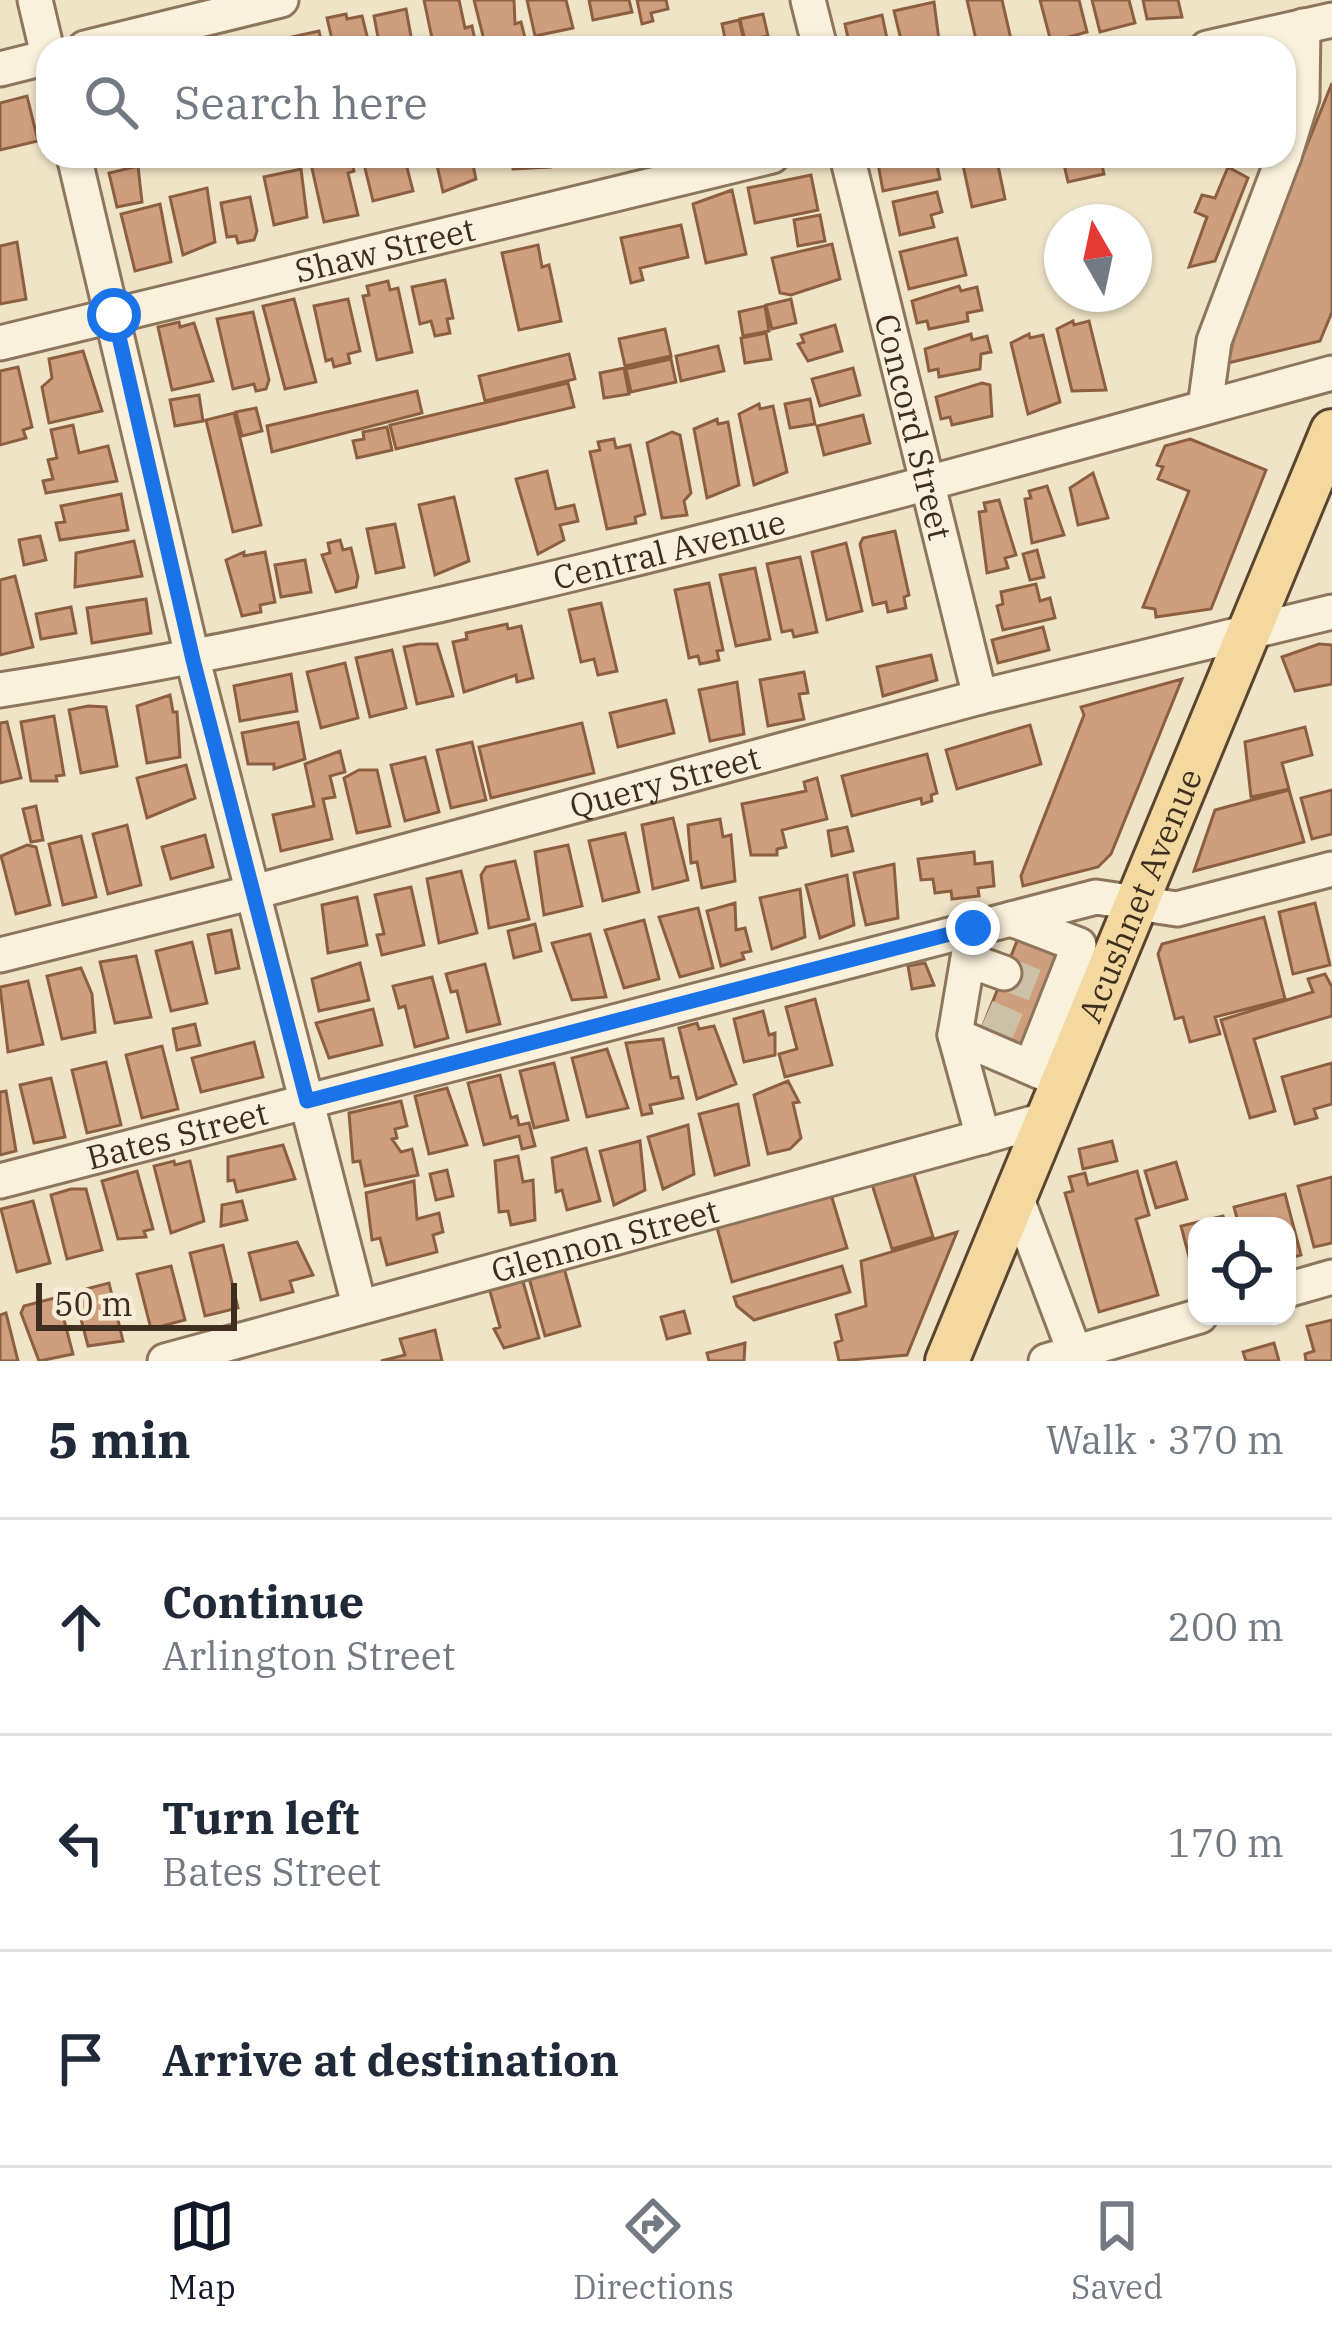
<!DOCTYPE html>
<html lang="en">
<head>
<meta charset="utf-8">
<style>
	:root { --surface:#fff; --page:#f6f6f7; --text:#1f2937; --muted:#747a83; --line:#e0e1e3; --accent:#111827 }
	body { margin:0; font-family:"IBM Plex Serif",serif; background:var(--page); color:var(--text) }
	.controls { position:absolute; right:36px; bottom:36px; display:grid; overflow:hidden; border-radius:24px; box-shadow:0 3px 9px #0004 }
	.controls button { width:108px; height:108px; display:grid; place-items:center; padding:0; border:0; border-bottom:3px solid var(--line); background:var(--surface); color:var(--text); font:60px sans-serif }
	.compass { position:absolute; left:1044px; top:204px; width:108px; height:108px; border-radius:50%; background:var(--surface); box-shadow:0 3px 9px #0004; rotate:351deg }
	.scale { position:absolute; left:36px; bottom:30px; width:201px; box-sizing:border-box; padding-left:12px; border:6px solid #3d2e20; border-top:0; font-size:33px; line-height:42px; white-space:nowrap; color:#3d2e20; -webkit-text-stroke:9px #f7eed8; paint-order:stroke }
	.stop { position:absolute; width:36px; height:36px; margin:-27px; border:9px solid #1a73e8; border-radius:50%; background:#fff }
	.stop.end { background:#1a73e8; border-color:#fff; box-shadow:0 3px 12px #0008 }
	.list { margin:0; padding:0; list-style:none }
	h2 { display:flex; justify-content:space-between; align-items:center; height:156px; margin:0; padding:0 48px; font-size:51px }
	h2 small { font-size:39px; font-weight:400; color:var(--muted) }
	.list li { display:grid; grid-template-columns:78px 1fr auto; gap:36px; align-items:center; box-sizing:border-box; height:216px; padding:0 48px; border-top:3px solid var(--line) }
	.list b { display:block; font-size:45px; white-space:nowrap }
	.list p { margin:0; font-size:39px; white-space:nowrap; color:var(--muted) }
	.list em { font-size:39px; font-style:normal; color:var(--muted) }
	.icon { flex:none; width:66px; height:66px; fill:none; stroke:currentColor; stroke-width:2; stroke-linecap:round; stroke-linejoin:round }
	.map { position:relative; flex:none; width:1332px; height:1361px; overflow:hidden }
	.search { position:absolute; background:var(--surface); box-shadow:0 3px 9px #0004; left:36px; right:36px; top:36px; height:132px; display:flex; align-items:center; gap:30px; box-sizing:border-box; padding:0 42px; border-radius:36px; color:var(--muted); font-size:45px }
	.sheet { height:804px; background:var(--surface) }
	nav { display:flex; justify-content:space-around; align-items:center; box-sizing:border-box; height:168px; border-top:3px solid var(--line); background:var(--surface); font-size:33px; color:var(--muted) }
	nav a { display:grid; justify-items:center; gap:6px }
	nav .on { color:var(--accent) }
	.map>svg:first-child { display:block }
	.building { fill:#cf9f7d; stroke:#8d5f41; stroke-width:3 }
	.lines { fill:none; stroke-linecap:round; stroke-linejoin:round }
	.minor-tunnel { stroke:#ccc0a6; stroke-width:33; stroke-dasharray:33 16; stroke-linecap:butt }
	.minor-casing { stroke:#8d765c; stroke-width:39 }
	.major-casing { stroke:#5b4430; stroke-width:48 }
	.minor { stroke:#faf1dc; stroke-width:33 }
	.major { stroke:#f3d9a0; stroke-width:42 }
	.route { stroke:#1a73e8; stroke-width:15 }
	.labels { text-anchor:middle; stroke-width:10; stroke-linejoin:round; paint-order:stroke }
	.street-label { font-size:33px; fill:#3d2e20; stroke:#f7eed8 }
</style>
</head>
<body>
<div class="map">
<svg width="1332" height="1361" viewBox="0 0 1332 1361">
	<rect width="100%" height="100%" fill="#f0e4c8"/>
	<path class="building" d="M424 0H459L465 28 472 26 476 45 434 48Z
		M474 0H514L515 24 521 22 525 38 486 48Z
		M527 0H566L573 28 535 36Z
		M589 0H629L632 12 593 20Z
		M637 0H666L668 9 651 13 653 21 642 24Z
		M967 0H1002L1013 48H978Z
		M1040 0H1079L1087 32 1051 42Z
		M1092 0H1129L1135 23 1100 32Z
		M1143 0H1178L1182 17 1147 19Z
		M934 2 940 48H903L894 11Z
		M406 9 413 47 380 48 374 16Z
		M346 14 347 19 362 16 370 48H334L327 18Z
		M763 14 768 36 745 41 740 19Z
		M882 15 889 48H850L845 24Z
		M739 20 745 45 727 48 722 24Z
		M319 31 323 48H290L287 38Z
		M1332 83V312L1320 341 1228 363 1240 311Z
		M27 96 38 141 0 150V103Z
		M350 156 354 171 348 173 358 215 324 222 311 164Z
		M362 156H404L413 191 373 201Z
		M435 156H471L476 179 443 192Z
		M511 156H548L550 167 513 169Z
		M935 156 940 179 883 191 877 158Z
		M961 156H996L1005 199 972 207Z
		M1062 156H1100L1104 174 1068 182Z
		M138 166 142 202 117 207 109 173Z
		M1228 167 1248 178 1215 261 1189 267 1207 217 1195 212 1202 195 1215 198Z
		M301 169 307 217 274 225 264 177Z
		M811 175 818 210 755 223 748 188Z
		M207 188 215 242 183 255 170 197Z
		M732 190 746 254 706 263 693 204Z
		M937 192 942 212 931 215 934 227 900 235 893 202Z
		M250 197 257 231 254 240 238 243 236 236 227 237 221 203Z
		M160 204 171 262 135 271 121 214Z
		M820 215 825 241 798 246 794 220Z
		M681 225 688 257 640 268 643 280 631 283 621 238Z
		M957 238 966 275 909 289 900 252Z
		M17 242 26 299 0 304V246Z
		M832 244 840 279 791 295 780 293 772 258Z
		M538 245 542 267 549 265 561 321 519 330 502 253Z
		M445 280 453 318 447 319 450 333 435 336 431 321 420 324 412 287Z
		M388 281 390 290 398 288 412 352 377 360 363 296 369 295 367 286Z
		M959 286 961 291 977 287 982 310 967 313 968 321 929 329 927 321 917 323 912 301Z
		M294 299 316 382 285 389 263 306Z
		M348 299 360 351 348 354 350 363 334 367 332 359 326 361 314 306Z
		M791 299 796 323 772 329 766 305Z
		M765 306 769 331 743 336 739 312Z
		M253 312 269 380 266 389 256 391 254 384 233 389 217 319Z
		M1073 321 1074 325 1089 321 1106 390 1072 391 1057 329Z
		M179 322 180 327 194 323 213 381 172 390 158 327Z
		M835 325 842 351 808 361 798 344 804 342 801 335Z
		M665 329 671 356 625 366 619 339Z
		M766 333 771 359 745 363 741 338Z
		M971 334 972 340 987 336 991 352 981 354 980 369 939 377 938 369 929 371 925 349Z
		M1029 334 1030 338 1043 335 1060 402 1028 414 1011 343Z
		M718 346 724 371 681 381 676 356Z
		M83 351 102 411 49 423 42 387 52 378 49 359Z
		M569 354 575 379 485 401 479 376Z
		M671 359 676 382 631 392 626 369Z
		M18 367 32 427 23 430 26 438 0 445V371Z
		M624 368 629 394 604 398 600 373Z
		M853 368 860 395 820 406 812 379Z
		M568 383 574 407 396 449 390 425Z
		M982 383 990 385 992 416 952 425 950 417 941 419 936 397Z
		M417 391 422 413 272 452 267 426Z
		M199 395 203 421 175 426 170 400Z
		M810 399 815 424 790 428 785 404Z
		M759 404 760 409 773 406 787 472 754 485 739 414Z
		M256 408 262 431 242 436 236 412Z
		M234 413 261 525 233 532 206 420Z
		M863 415 870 443 824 455 817 426Z
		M717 419 718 424 728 422 739 485 707 498 694 429Z
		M73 425 79 453 108 446 117 481 46 493 43 481 53 479 48 460 57 458 51 430Z
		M387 427 392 450 357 458 353 441 364 439 363 432Z
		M672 432 680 435 691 493 684 501 687 515 662 518 647 443Z
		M614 439 616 448 630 445 645 514 635 517 636 523 607 529 590 452 600 450 598 442Z
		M1190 439 1266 470 1211 609 1156 617 1155 609 1143 607 1189 491 1158 479 1163 467 1157 465 1165 446Z
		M547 471 556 509 574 505 578 521 560 525 564 540 538 554 516 479Z
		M1093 473 1108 518 1078 525 1070 488Z
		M1047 486 1064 535 1032 543 1025 499 1031 498 1029 491Z
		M121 494 128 530 60 540 56 523 65 522 61 506Z
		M454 497 469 561 435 575 419 505Z
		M999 500 1016 555 1005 558 1008 568 987 573 979 512 986 511 984 503Z
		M395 524 404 567 376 573 367 529Z
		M895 531 909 595 904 597 906 608 888 612 886 602 873 605 860 544 863 538Z
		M40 536 46 560 24 565 19 540Z
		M340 540 343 550 351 548 358 577 356 587 336 592 322 555 330 553 328 543Z
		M134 541 142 576 75 587 76 553Z
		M846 543 862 611 827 620 812 552Z
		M1037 550 1044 577 1030 580 1023 554Z
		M244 552V556L265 552 275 602 260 605 261 612 242 616 226 560Z
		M800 557 817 632 794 637 792 630 782 632 767 564Z
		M305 560 311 592 281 597 275 565Z
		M755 568 770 639 736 646 720 575Z
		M15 576 33 647 0 655V580Z
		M709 583 723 650 717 651 719 660 700 664 698 656 689 658 675 590Z
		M1036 584 1040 601 1050 598 1055 618 1003 630 997 606 1003 604 1001 592Z
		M146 599 151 633 92 643 87 608Z
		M601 603 617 671 598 675 594 659 581 662 569 610Z
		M71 607 76 633 41 639 36 614Z
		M507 624 508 629 521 626 533 678 517 682 516 675 464 692 453 642 467 639 466 633Z
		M1043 627 1049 650 998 663 992 640Z
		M419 644H437L453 696 417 704 404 647Z
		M1319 644 1332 645V684L1295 691 1282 657Z
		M392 650 406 708 370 717 356 658Z
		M931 655 937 680 883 696 877 667Z
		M345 663 358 718 321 728 307 672Z
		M804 672 808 693 799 694 804 719 768 726 760 680Z
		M291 674 297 711 240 721 234 686Z
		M1182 679 1111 854 1098 867 1023 886 1021 876 1084 715 1081 707Z
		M737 682 744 734 710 741 699 690Z
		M170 695 173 712H177L180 757 147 763 137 706Z
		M666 700 674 733 618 747 610 713Z
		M88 706 106 707 117 766 81 773 69 710Z
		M54 716 64 775 56 776 57 781H31L21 722Z
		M7 722 21 778 0 783V723Z
		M298 722 305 759 274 769V764H248L242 733Z
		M582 723 594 773 491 798 479 747Z
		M1030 725 1041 764 957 789 946 750Z
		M1305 727 1312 755 1282 763 1289 789 1251 797 1245 742Z
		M472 742 486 800 451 808 437 750Z
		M340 751 345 772 330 776 335 797 323 799 332 839 281 851 273 815 314 806 305 764Z
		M927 754 937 793 931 795 932 801 922 804 921 798 852 816 842 776Z
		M425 757 439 812 405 821 391 765Z
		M186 765 195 798 147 818 137 778Z
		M359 770H377L390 826 357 833 344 778Z
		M817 778 827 819 782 830 786 847 777 849V855H751L742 804 806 791 804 782Z
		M1289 790 1304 842 1194 871 1215 810Z
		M1332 790V834L1312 839 1301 798Z
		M36 806 43 840 31 842 23 809Z
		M673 818 688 880 653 889 642 825Z
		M720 819 723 837 731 835 735 881 702 888 697 862 691 863 688 825Z
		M127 825 141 885 108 894 93 834Z
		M847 827 853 851 832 856 828 831Z
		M625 833 639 892 603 901 589 841Z
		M205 835 213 867 171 879 162 847Z
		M81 836 96 897 63 905 49 844Z
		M27 845 36 847 50 905 16 914 1 856Z
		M568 845 582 906 544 915 535 852Z
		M974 852 975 864 992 862 994 886 978 888 979 896 952 899 951 891 935 893 933 879 921 880 918 859Z
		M515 861 529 919 489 928 481 875 486 867Z
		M894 864 898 918 866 925 854 873Z
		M461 871 477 933 439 943 427 879Z
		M847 875 854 925 820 938 806 885Z
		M411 887 424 945 382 955 377 935 384 934 375 895Z
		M800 889 805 937 772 949 760 898Z
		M357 897 367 945 328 953 322 905Z
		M735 903 736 930 745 928 751 951 742 953 744 959 721 966 707 911Z
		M1315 903 1330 965 1293 974 1279 912Z
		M698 908 713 968 680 977 659 917Z
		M1264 917 1285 999 1215 1017 1220 1034 1190 1042 1183 1017 1175 1019 1158 954 1162 944Z
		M644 920 659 979 624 988 605 930Z
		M535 924 541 951 514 958 508 931Z
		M231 930 239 968 216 973 208 935Z
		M590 934 606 997 572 1000 552 943Z
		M1019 936 1060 952 1021 1050 980 1033Z
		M192 942 207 1003 171 1011 156 951Z
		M136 956 151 1017 115 1023 100 962Z
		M360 963 369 1000 319 1011 312 979Z
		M925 963 934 985 912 989 908 966Z
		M485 964 500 1024 467 1032 457 991 451 992 446 974Z
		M81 968 92 994 95 1032 62 1039 47 976Z
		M1325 974 1332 987V1016L1254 1039 1275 1111 1250 1118 1221 1020 1313 992 1308 979Z
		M432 977 448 1038 415 1047 405 1006 399 1008 393 986Z
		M28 981 43 1044 8 1052 0 987Z
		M815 999 832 1065 785 1077 779 1054 797 1049 786 1007Z
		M373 1009 382 1045 329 1058 316 1023Z
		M763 1011 769 1035 775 1033V1055L744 1062 734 1019Z
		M697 1023 699 1029 714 1026 736 1084 697 1099 679 1028Z
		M195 1024 200 1045 177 1050 173 1029Z
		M663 1039 671 1078 678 1077 683 1098 650 1105 652 1113 642 1115 626 1043Z
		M254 1042 263 1077 201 1092 192 1058Z
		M162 1046 178 1109 142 1118 126 1055Z
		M607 1049 628 1108 587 1117 572 1058Z
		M106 1062 121 1125 87 1133 72 1070Z
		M554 1063 568 1120 534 1128 520 1071Z
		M1332 1063V1104L1314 1109 1317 1118 1295 1124 1282 1077Z
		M500 1075 511 1118 517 1116 519 1125 529 1123 535 1146 522 1149 519 1136 484 1145 468 1083Z
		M51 1078 65 1137 34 1143 20 1085Z
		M788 1081 799 1102 793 1103 801 1138 790 1149 768 1154 754 1095Z
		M447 1088 467 1145 429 1154 415 1096Z
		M6 1091 16 1151 0 1155V1092Z
		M401 1101 407 1126 395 1129 397 1138 392 1139 401 1152 412 1149 418 1175 365 1186 360 1161 353 1162 349 1113Z
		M738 1104 749 1165 715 1175 699 1114Z
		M688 1125 694 1174 663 1189 648 1137Z
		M640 1141 645 1190 614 1205 600 1151Z
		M1112 1141 1117 1161 1083 1169 1079 1149Z
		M283 1145 295 1179 237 1192 234 1180 228 1181V1157Z
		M586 1148 600 1201 567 1210 562 1190 556 1192 552 1158Z
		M518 1156 523 1182 533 1180 535 1220 511 1225 508 1211 499 1212 495 1161Z
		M174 1161 175 1165 190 1161 204 1221 171 1233 154 1166Z
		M1176 1162 1187 1199 1156 1208 1145 1171Z
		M912 1168 933 1237 892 1249 871 1181Z
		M447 1170 453 1196 436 1200 430 1174Z
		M137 1171 153 1229 144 1231 146 1237 118 1239 102 1181Z
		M1137 1171 1149 1215 1136 1219 1158 1295 1099 1312 1065 1193 1073 1191 1069 1177 1085 1173 1088 1185Z
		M1332 1177V1243L1314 1247 1298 1186Z
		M414 1181 417 1219 439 1213 443 1232 433 1235 437 1252 387 1265 380 1238 372 1240 366 1193Z
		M71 1189H86L102 1250 67 1259 51 1195Z
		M830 1191 847 1248 732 1282 716 1224Z
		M1285 1194 1301 1255 1287 1259V1226H1239L1234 1207Z
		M33 1201 50 1263 17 1272 1 1209Z
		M242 1201 247 1220 221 1226 222 1205Z
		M1223 1216 1226 1226H1197L1193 1272 1181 1226Z
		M957 1232 907 1355 839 1361 835 1343 842 1340 836 1315 866 1306 861 1261Z
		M297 1242 313 1275 290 1281 293 1292 261 1300 249 1253Z
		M223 1245 238 1308 205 1316 190 1253Z
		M171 1266 185 1320 151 1329 137 1274Z
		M842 1266 850 1292 754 1320 737 1306 734 1297Z
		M564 1268 580 1326 545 1336 529 1278Z
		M522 1278 539 1338 504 1348 494 1329 500 1327 489 1288Z
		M109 1283 123 1341 88 1346 74 1292Z
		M58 1297 73 1354 39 1361 21 1313 24 1306Z
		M684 1311 690 1333 667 1339 661 1317Z
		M6 1313 18 1361H0V1315Z
		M1332 1320V1361H1306L1305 1354 1314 1351 1307 1326Z
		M435 1330 442 1361H381L405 1355 400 1339Z
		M745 1343 744 1361H709L707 1353Z
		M1274 1343 1279 1361H1246L1243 1352Z"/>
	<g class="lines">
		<path class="minor-tunnel" d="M1004 973 1045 989
			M986 1016 1027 1034"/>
		<g class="minor-casing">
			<g id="minor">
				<path d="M35 0 48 55"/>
				<path d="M808 0 820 48"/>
				<path d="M85 48 281 0"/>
				<path d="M1207 48 1332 20"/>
				<path d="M0 69 48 57"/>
				<path d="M74 156 193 660 359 1305"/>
				<path id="s1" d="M847 156 980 697"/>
				<path d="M1284 156 1302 98 1303 26"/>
				<path id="s2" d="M0 343 772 156"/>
				<path d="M1205 407 1214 341 1284 156"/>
				<path id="s3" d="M0 690C452 619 891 493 1332 373"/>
				<path d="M1011 919 1079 945 1031 1067"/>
				<path d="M973 928 955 1035 983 1137"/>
				<path id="s4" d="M0 955 254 892 980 697 1332 612"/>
				<path d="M968 960 1004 973"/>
				<path d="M955 1035 1048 1075"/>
				<path id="s5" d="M0 1181 1096 897 1177 909 1332 869"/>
				<path d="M1015 1194 1078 1361"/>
				<path d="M1287 1290 1332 1277"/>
				<path id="s6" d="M165 1361 1044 1120"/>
				<path d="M1046 1361 1200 1316"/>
			</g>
		</g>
		<g class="major-casing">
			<g id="major">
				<path id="s7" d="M947 1361 1332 431"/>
			</g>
		</g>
		<use href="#minor" class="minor"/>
		<use href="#major" class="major"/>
	</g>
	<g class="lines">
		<path class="route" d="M114 315 193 660 307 1101 973 928"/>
	</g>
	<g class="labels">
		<g class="street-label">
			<text dy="12" stroke="none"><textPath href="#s2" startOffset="396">Shaw Street</textPath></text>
			<text dy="12" stroke="none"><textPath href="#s1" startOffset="279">Concord Street</textPath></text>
			<text dy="12" stroke="none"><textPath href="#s3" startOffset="684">Central Avenue</textPath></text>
			<text dy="12" stroke="none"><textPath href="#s4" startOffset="687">Query Street</textPath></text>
			<text dy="12" stroke="none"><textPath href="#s7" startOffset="504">Acushnet Avenue</textPath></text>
			<text dy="12" stroke="none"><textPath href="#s5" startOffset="183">Bates Street</textPath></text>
			<text dy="12" stroke="none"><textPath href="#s6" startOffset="456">Glennon Street</textPath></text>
		</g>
	</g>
</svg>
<div class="controls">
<button><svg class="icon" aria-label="locate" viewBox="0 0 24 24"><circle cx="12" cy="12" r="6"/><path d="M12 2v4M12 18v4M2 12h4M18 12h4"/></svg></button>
</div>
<svg class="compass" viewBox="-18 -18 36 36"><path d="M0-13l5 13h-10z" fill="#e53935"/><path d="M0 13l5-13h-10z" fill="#747a83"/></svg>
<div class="scale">50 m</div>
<div class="stop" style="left:114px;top:315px"></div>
<div class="stop end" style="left:973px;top:928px"></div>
<div class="search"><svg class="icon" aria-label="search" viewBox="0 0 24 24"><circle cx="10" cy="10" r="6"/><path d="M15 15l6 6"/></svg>Search here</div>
</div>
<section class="sheet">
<h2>5 min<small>Walk · 370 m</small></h2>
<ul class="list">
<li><svg class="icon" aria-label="ahead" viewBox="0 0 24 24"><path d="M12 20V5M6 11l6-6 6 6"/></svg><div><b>Continue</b><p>Arlington Street</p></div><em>200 m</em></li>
<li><svg class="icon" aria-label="left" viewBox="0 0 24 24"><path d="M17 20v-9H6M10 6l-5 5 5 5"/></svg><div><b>Turn left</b><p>Bates Street</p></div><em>170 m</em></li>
<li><svg class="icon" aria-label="arrive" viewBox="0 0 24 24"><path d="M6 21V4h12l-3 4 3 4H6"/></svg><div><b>Arrive at destination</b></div></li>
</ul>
</section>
<nav>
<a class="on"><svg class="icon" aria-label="map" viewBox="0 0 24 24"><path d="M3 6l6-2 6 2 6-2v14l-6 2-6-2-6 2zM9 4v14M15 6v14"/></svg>Map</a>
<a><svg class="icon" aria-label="directions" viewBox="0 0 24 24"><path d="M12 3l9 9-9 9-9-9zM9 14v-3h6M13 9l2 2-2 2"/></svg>Directions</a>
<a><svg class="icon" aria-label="saved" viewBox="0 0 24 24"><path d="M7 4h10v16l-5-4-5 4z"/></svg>Saved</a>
</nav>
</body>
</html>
